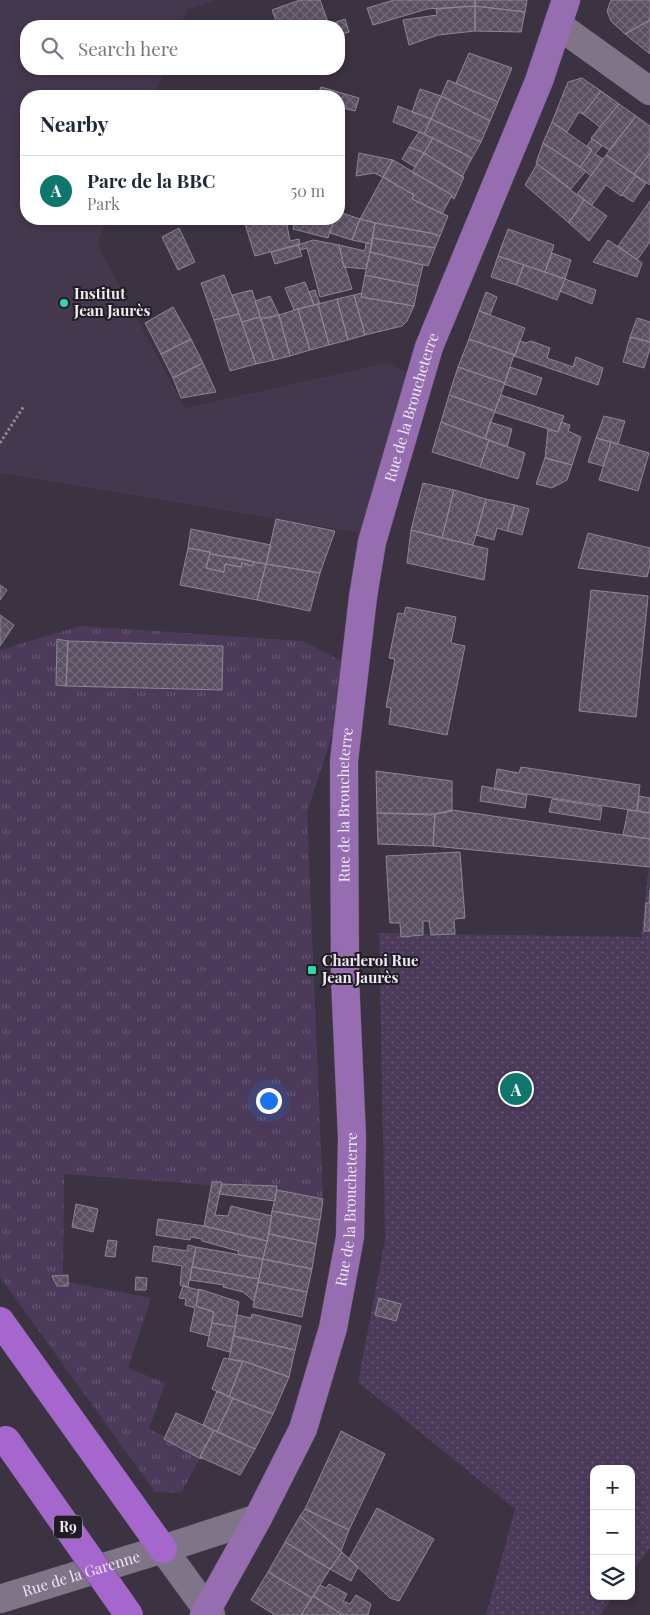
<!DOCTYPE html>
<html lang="en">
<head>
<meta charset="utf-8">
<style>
	:root { --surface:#fff; --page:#f2f2f3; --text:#1f2937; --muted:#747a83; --line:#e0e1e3; --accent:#0f766e }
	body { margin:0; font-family:"Playfair Display",serif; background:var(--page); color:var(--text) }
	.controls { position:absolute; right:15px; bottom:15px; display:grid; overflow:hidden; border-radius:10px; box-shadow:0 2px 8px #0003 }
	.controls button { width:45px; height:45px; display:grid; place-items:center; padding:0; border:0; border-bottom:1px solid var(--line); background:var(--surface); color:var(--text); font:25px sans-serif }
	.you { position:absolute; left:268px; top:1100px; width:18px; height:18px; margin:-12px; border:4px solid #fff; border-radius:50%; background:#1a73e8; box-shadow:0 0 0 8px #1a73e833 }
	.badge { display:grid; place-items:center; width:32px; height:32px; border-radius:50%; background:var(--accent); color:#fff; font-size:16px; font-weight:700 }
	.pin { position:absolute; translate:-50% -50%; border:2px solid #fff; box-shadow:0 1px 5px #0006 }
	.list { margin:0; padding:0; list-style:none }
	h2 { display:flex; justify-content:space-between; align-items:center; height:65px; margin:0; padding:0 20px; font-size:21px }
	h2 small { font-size:16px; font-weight:400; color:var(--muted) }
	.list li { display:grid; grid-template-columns:32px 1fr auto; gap:15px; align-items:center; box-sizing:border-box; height:70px; padding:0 20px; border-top:1px solid var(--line) }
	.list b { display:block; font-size:19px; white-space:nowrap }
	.list p { margin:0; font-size:16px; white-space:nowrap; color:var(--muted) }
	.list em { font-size:16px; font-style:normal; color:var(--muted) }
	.icon { flex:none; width:28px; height:28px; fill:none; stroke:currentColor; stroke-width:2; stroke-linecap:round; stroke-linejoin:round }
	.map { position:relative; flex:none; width:650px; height:1615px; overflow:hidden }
	.search { position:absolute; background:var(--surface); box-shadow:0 2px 8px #0003; left:20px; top:20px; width:325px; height:55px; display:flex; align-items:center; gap:12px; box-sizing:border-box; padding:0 18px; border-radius:20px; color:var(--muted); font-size:19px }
	.panel { position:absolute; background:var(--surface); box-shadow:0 2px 8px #0003; left:20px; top:90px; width:325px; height:135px; border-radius:20px }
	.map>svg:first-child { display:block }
	.built { fill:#44384e }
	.grass { fill:url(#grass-tufts) }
	.park { fill:url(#park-dots) }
	.building { fill:url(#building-cross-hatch); stroke:#8f8597 }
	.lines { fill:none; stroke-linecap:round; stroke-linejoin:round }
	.minor-casing { stroke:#57505e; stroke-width:29 }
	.major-casing { stroke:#57505e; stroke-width:29 }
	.highway-casing { stroke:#57505e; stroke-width:29 }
	.path { stroke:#8f8895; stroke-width:3; stroke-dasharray:2.5 2.5; stroke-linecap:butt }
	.minor { stroke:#807588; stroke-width:28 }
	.major { stroke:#966db1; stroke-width:28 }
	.highway { stroke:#a567cd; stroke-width:28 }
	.highway-bridge-casing { stroke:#57505e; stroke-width:29; stroke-linecap:butt }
	.highway-bridge { stroke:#a567cd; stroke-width:28 }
	.poi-dot { fill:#36d4a7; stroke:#201c23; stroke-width:2 }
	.labels { text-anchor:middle; stroke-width:4; stroke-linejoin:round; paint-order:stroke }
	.shield { fill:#201c23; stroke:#b0acb5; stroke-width:1 }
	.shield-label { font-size:14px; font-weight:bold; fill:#eee9f3 }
	.poi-label { font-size:15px; font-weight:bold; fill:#eee9f3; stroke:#201c23; text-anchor:start }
	.street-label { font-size:15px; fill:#eee9f3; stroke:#201c23 }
</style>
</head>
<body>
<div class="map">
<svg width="650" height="1615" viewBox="0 0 650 1615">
	<defs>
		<pattern id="grass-tufts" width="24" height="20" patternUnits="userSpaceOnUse" patternTransform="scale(1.25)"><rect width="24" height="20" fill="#4c3a5a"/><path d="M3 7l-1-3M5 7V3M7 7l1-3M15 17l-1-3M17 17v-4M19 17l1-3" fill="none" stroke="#665672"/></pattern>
		<pattern id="park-dots" width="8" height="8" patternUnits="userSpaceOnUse" patternTransform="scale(1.25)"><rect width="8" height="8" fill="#4c3a5a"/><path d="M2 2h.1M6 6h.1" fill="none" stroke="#665672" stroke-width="1.8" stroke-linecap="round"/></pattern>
		<pattern id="building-cross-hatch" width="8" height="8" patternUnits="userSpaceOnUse" patternTransform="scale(1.25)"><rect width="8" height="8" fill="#5a5062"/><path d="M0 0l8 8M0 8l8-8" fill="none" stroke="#726979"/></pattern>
	</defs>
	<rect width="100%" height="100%" fill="#3b3242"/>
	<path class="built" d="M0 0H216L187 10 181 26H26V69H165L154 96H26V219H106L97 244 185 408 387 363 420 378 366 534 0 473Z"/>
	<path class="grass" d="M80 626 303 641 354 668 307 812 323 1199 277 1190 64 1174 63 1281 151 1298 128 1368 165 1383 149 1429 201 1456 181 1493 155 1492 0 1277V650Z"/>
	<path class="park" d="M650 856V1548L631 1573V1469H594V1596H614L600 1615H486L515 1509 358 1382 385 1240 379 933 641 937Z"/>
	<path class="building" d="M300 0H320L328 22 316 26H278L272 10Z
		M394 0H475V6L427 9 373 25 367 8Z
		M475 0H527L525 12 475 6Z
		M611 0H650V20L625 34 611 21 607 11Z
		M475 6 525 12 521 32 475 31Z
		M475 6V31L438 35 409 45 403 20 437 15 436 9Z
		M345 19 349 32 339 35V26H325Z
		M650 20V54L625 34Z
		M276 21 278 26H257Z
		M469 53 512 68 498 102 456 83Z
		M582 78 601 91 583 114 579 112 567 132 552 122 568 82Z
		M448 80 498 102 490 121 441 96Z
		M321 87 359 98 355 111 339 107V96H317Z
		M420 89 441 96 431 119 412 112Z
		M601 91 619 104 600 127 583 114Z
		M441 96 490 121 481 142 431 119Z
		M619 104 636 116 609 150 591 138Z
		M398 106 431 119 424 134 393 122Z
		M636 116 650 126V153L634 174 606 155Z
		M431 119 481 142 472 158 424 134Z
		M552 122 592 150 580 167 543 143Z
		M419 132 433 138 424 153 409 147Z
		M433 138 472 158 462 177 424 153Z
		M592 139 602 146 595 154 603 159 591 176 580 167 592 150 587 146Z
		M543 143 586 171 571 189 536 163Z
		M409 147 424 153 415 167 402 159Z
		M359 153 393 160 383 177 374 173 356 176Z
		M424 153 464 177 454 199 451 197 452 195 412 172Z
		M650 153V185L634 174Z
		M606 155 636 176 621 196 606 185 592 205 577 194Z
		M393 160 452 195 442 214 412 199 414 195 383 177Z
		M537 164 584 200 569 223 525 185Z
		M636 176 646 183 633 202 622 195Z
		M383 177 414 195 412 199 448 216 440 236 430 233 375 223 360 219Z
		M584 200 607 216 589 241 569 223Z
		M650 201V242L637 260 618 246Z
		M339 212 360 219 352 240 330 233 334 219H339Z
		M295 219H334L328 238 293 229Z
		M360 219 375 223 372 244 352 240Z
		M375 223 430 233 440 236 435 248 372 238Z
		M245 224 287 225 290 241 299 239 300 244 255 256Z
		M179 228 195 262 178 270 162 237Z
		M508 229 554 245 545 272 498 256Z
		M372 238 435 248 428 266 370 252Z
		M313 240 339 245 344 267H345L352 289 320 297 307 248 300 250 298 245Z
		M608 240 642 263 637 277 593 262Z
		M366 243 372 244 366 269 344 267 339 245 365 251Z
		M298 245 302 256 275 264 271 252Z
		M370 252 423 265 418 286 365 275Z
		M552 253 571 260 565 279 545 272Z
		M498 256 524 265 516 285 491 277Z
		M524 265 565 279 557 300 516 285Z
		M224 275 239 314 214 320 201 283Z
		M365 275 418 286 414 306 361 297Z
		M565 279 596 290 592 304 560 291Z
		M305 282 314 305 294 310 285 288Z
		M252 290 260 317 242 322 232 295Z
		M315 290 320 304 314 305 309 292Z
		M486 292 497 297 490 315 479 311Z
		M362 293 361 297 414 306 407 321 402 326 365 335 354 295Z
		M354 295 365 335 348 340 337 299Z
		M270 296 279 315 261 319 255 301Z
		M337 299 348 340 329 345 318 304Z
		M318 304 329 345 310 350 298 309Z
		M173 307 191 339 161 354 145 323Z
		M298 309 310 350 290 356 279 315Z
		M479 311 525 328 515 355 469 339Z
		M239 314 256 364 230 371 214 320Z
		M279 315 290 356 274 360 261 319Z
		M260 317 274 360 256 364 242 322Z
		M637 318 650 322V342L630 337Z
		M630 337 650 342V348L644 368 623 362Z
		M191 339 203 363 173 378 161 354Z
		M469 339 514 355 505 383 458 367Z
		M520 341 526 343 531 341 550 348 547 358 573 367 576 357 603 368 598 385 514 356Z
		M203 363 216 392 181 398 173 378Z
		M458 367 505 383 495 411 449 395Z
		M510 367 542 378 536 395 504 384Z
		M449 395 495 411 485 439 441 422Z
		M501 395 564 416 558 432 494 412Z
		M604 416 625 421 618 444 596 438Z
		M441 422 489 440 480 467 432 452Z
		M490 422 512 429 507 447 485 439Z
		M561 422 570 425 568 431 581 437 572 465 545 458 548 429 558 432Z
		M596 438 611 442 603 466 588 462Z
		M489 440 525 453 518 479 480 467Z
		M611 442 649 453 638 491 599 480Z
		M545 458 572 465 567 480 552 488 536 484Z
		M423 483 454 490 442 538 411 530Z
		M454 490 486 499 473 545 442 538Z
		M486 499 515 505 507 531 497 528 494 540 476 535Z
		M515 505 529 509 522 535 507 531Z
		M276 519 335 531 320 573 266 564Z
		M191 529 271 545 266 564 210 554V552L188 548Z
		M411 530 488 549 484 580 407 563Z
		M588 533 650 548V565L647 577 578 568Z
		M188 548 210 552 206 568 224 572 225 564 241 567 242 563 252 566 254 562 266 564 257 600 180 585Z
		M210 554 243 559 254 562 252 566 242 563 241 567 225 564 224 572 206 568Z
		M266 564 320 573 310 611 257 600Z
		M0 585 7 590 0 600Z
		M591 590 648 596 636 717 579 711Z
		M406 607 456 617 451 643 465 646 447 735 389 724 391 708 386 707 395 659 389 658 398 613 404 614Z
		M0 615 14 625 0 646Z
		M57 639 68 641 66 686 56 685Z
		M68 641 223 646 222 690 66 686Z
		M521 767 640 785 637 811 494 789 497 769 519 773Z
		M376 771 452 781V811L431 815 377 813Z
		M482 786 527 795 525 808 480 801Z
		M639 796 650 798V813L637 811Z
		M552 799 602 807 600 820 549 812Z
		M452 810 650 839V867L433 846 435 814Z
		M628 810 650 813V839L623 835Z
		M377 813 435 814 433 846 378 844Z
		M460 852 465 918 454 919 455 934 431 935 429 921H423V935L401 937 400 923H390L386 856Z
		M650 890V931H644L646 903H649Z
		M212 1182H222L215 1215 228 1216 231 1206 272 1216 267 1241 204 1226Z
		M222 1184 277 1186 275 1201 219 1194Z
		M277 1190 323 1199 320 1220 272 1211Z
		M76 1204 98 1209 93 1232 72 1227Z
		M272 1211 320 1220 316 1244 269 1234Z
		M158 1219 204 1226 267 1241 263 1259 239 1255 238 1251 202 1241V1239L191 1237 190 1240 156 1235Z
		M269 1234 316 1244 312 1269 263 1259Z
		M108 1240 117 1241 115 1257 105 1256Z
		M188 1245 196 1247 188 1287 180 1285 182 1266 152 1261 154 1246 187 1251Z
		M196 1247 263 1259 259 1279 192 1267Z
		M263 1259 312 1269 307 1292 258 1282Z
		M192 1267 259 1279 254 1301 243 1292 223 1287 224 1285 190 1280Z
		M68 1275V1286H57L52 1276Z
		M136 1277 147 1278 146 1290H135Z
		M258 1282 307 1292 302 1317 253 1307Z
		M183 1286 199 1290 196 1306 214 1312 209 1336 190 1331 195 1308 185 1305 186 1299 179 1298Z
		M199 1289 239 1302 235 1327 212 1323 214 1312 196 1306Z
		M379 1298 401 1304 396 1321 375 1315Z
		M252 1314 301 1326 295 1350 234 1336 237 1315 251 1318Z
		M212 1323 235 1327 230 1352 207 1346Z
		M234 1336 295 1350 289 1377 243 1361 229 1359Z
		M224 1358 242 1362 229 1397 212 1389Z
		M243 1361 289 1377 273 1414 229 1397Z
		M217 1391 233 1398 217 1432 203 1425Z
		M233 1398 273 1414 255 1449 217 1432Z
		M176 1413 214 1430 200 1457H202L201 1459 164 1439Z
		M214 1430 255 1449 240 1475 200 1457Z
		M341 1431 385 1454 349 1530 305 1509Z
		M377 1508 434 1539 399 1601 390 1598 349 1559Z
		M305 1509 349 1530 341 1551 300 1516Z
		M300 1516 342 1552 330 1569 285 1542Z
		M285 1542 330 1569 312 1598 268 1572Z
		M342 1552 358 1567 351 1581 330 1569Z
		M268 1572 312 1598 301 1615H275L251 1600Z
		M329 1584 347 1594 343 1601 350 1604 356 1595 371 1604 368 1615H343L313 1596 320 1585 326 1588Z
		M313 1596 343 1615H301Z"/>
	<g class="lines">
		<g class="minor-casing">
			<g id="minor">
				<path d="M558 25 650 91"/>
				<path d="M163 1549 211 1615"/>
				<path id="s1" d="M0 1599 163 1549 258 1518"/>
			</g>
		</g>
		<g class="major-casing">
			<g id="major">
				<path id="s2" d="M204 1615 258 1518 303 1429 333 1328 350 1237 352 1138 345 978 344 761 363 597 372 542 429 347 539 81 566 0"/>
			</g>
		</g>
		<g class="highway-casing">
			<path id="highway" d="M0 1321 163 1549"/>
		</g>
		<path class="path" d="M0 443 24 406"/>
		<use href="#minor" class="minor"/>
		<use href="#major" class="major"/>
		<use href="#highway" class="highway"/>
		<g class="highway-bridge-casing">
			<path id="highway-bridge" d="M6 1440 129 1615"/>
		</g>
		<use href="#highway-bridge" class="highway-bridge"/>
	</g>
	<g class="poi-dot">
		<circle cx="64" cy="303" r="5"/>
		<rect x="307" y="965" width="10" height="10" rx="2.5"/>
	</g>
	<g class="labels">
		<rect class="shield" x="54" y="1515.5" width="28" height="23" rx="4"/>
		<g class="shield-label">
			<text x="68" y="1532">R9</text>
		</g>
		<g class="poi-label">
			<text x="74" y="299">Institut<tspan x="74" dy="17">Jean Jaurès</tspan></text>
			<text x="322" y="966">Charleroi Rue<tspan x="322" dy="17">Jean Jaurès</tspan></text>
		</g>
		<g class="street-label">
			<text dy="5" stroke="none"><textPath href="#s2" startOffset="1246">Rue de la Broucheterre</textPath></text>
			<text dy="5" stroke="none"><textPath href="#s2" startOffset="841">Rue de la Broucheterre</textPath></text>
			<text dy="5" stroke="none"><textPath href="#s2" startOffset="436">Rue de la Broucheterre</textPath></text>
			<text dy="5" stroke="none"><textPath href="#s1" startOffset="85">Rue de la Garenne</textPath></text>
		</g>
	</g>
</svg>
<div class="controls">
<button>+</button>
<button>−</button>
<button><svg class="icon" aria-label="layers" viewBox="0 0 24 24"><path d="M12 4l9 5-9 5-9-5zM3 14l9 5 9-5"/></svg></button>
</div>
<div class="you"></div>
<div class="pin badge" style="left:516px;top:1089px">A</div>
<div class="search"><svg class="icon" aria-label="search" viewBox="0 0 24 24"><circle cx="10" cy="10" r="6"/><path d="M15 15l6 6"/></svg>Search here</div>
<section class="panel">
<h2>Nearby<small></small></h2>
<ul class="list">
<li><span class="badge">A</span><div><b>Parc de la BBC</b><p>Park</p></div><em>50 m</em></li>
</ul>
</section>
</div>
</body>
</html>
